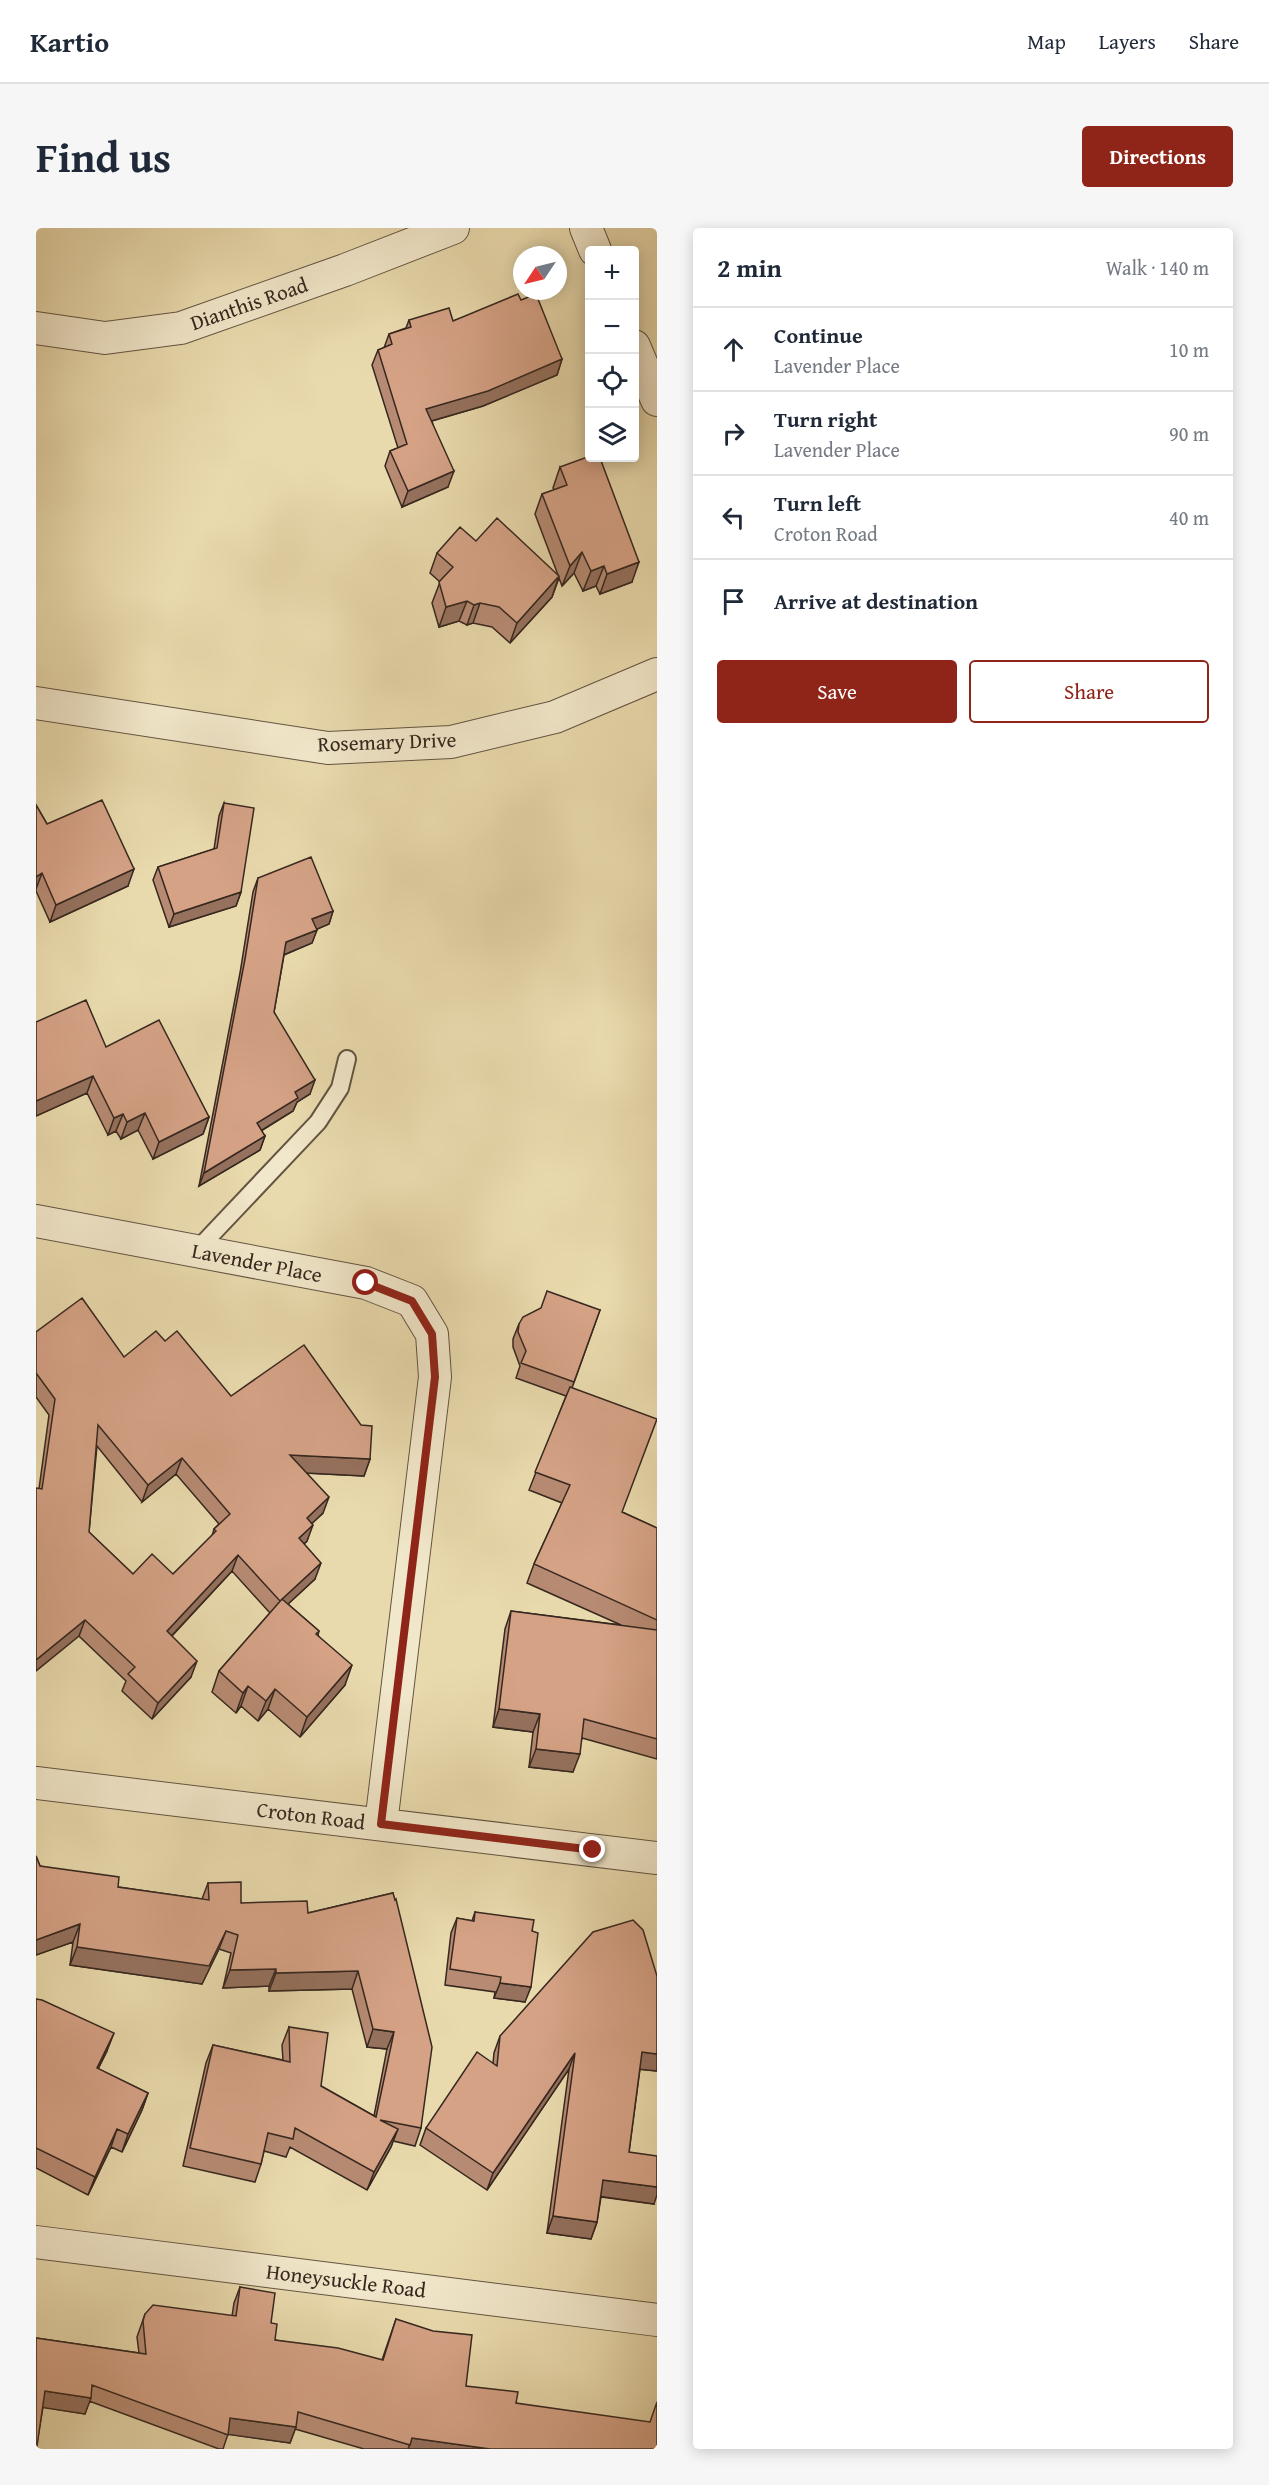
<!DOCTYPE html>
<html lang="en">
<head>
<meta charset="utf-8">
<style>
	:root { --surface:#fff; --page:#f6f6f7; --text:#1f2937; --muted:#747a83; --line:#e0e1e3; --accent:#8f2418 }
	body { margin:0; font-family:"Gentium Book Plus",serif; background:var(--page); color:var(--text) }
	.controls { position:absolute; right:18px; top:18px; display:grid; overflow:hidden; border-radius:6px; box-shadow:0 3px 15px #0003 }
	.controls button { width:54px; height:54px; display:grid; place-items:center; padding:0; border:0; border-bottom:2px solid var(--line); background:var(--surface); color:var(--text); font:30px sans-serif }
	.compass { position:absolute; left:477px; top:18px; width:54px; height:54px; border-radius:50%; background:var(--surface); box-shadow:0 3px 15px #0003; rotate:235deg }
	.stop { position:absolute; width:18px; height:18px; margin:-14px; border:4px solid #8f2418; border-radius:50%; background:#fff }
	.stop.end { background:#8f2418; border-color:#fff; box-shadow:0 2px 6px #0008 }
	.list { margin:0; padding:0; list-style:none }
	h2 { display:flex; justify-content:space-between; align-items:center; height:78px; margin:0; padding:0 24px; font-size:26px }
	h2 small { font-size:20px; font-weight:400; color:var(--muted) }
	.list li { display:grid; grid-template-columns:39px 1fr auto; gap:18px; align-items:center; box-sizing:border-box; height:84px; padding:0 24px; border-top:2px solid var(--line) }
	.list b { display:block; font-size:22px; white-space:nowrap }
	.list p { margin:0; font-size:20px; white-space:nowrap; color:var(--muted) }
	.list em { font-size:20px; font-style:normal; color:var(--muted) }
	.actions { display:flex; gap:12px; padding:18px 24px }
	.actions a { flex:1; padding:14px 0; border:2px solid var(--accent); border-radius:6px; text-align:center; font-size:21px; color:var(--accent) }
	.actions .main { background:var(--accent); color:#fff }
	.icon { flex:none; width:33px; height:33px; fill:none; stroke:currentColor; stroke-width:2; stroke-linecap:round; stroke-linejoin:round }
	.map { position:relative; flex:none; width:621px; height:2221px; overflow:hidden; border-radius:6px }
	header { display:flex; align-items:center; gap:36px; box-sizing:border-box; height:84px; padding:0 30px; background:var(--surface); border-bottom:2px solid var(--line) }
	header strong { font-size:28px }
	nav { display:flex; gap:33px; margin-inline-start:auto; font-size:21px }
	.intro { display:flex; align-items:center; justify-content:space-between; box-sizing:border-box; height:144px; padding:0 36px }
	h1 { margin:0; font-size:42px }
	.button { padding:15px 27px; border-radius:6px; background:var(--accent); color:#fff; font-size:21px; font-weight:700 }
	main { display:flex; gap:36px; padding:0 36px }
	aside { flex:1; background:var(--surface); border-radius:6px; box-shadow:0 3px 15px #0003 }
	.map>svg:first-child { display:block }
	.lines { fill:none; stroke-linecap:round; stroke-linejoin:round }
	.lane-casing { stroke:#635442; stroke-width:20 }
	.street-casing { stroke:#635442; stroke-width:34 }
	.lane { stroke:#f1e7ca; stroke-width:16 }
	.street { stroke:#f1e7ca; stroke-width:32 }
	.wall { fill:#b78b73; stroke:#36271f; stroke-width:1.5; fill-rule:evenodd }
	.shaded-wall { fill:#95715e; stroke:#36271f; stroke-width:1.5 }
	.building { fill:#d5a286; stroke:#36271f; stroke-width:1.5; fill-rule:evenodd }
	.route { stroke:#8f2418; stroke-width:8 }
	.labels { text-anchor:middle; stroke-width:4.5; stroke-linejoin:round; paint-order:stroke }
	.street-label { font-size:21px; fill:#36271f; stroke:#f1e7ca }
</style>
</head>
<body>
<header>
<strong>Kartio</strong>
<nav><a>Map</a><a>Layers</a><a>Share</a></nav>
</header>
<div class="intro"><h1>Find us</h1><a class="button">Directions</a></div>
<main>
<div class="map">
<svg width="621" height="2221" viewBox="0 0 621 2221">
	<rect width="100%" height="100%" fill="#e9daad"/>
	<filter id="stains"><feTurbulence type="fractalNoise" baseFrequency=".00333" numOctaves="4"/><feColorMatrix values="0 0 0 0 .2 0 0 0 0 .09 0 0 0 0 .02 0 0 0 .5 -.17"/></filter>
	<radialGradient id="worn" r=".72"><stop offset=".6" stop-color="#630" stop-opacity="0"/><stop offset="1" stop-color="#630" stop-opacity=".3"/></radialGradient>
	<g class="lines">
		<g class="lane-casing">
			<path id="lane" d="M160 1023 282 894 304 860 311 831"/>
		</g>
		<g class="street-casing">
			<path id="street" d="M550 0 559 22
				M0 100 69 110 145 100 309 42 417 0
				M598 118 621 172
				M0 475 292 520 415 514 519 489 621 446
				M0 993 330 1055 376 1073 396 1106 399 1149 345 1596
				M0 1555 621 1630
				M0 2014 621 2092"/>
		</g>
		<use href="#lane" class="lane"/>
		<use href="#street" class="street"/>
	</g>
	<path class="wall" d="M485 72 526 131 521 147 447 178 396 193 412 259 366 279 349 238 354 223 362 220 336 137 342 122 348 120 353 106 370 100 373 92 417 93Z
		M524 239 596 354 564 366 560 358 547 363 538 345 526 358 523 350 516 369 474 415 456 399 437 395 431 397 423 393 403 399 396 375 404 354 394 345 401 325 440 313 522 347 499 286 506 266 518 262 517 260Z
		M188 575 205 664 200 678 133 699 117 652 122 639 178 621 183 588Z
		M0 577 11 596 92 658 14 694 0 663Z
		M222 650 297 683 293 696 281 701 276 715 248 727 238 784 274 866 261 874 257 883 225 903 229 908 224 922 163 958 204 745 217 664Z
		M70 819 173 889 167 906 117 931 102 902 85 911 80 903 72 907 51 865 0 888Z
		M564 1082 536 1160 586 1284 621 1300V1531L546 1510 537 1544 493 1539 497 1504 457 1499 469 1401 475 1383 585 1397 491 1355 498 1336 526 1275 493 1262 530 1168 480 1150 484 1138 477 1119V1111L483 1096Z
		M0 1104 88 1129 129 1113 195 1168 334 1231 328 1248 271 1245 287 1285 276 1295 271 1313 268 1316 279 1351 252 1376 283 1403 282 1407 309 1457 264 1509 232 1481 222 1493 205 1478 200 1485 176 1464 183 1443 234 1385 196 1343 136 1408 155 1449 116 1491 86 1463 90 1453 43 1408 3 1261 13 1187 0 1169ZM61 1218 106 1274 140 1246 183 1296 178 1301 176 1308 137 1346H97L53 1304Z
		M0 1628 4 1638 82 1659 166 1671 172 1655 205 1675 272 1685 357 1665 385 1900 379 1918 357 1913 355 1919 331 1962 254 1919 250 1929 228 1923 225 1936 219 1954 147 1938 170 1835 177 1817 247 1832 246 1817 253 1799 285 1858 338 1888 351 1821 331 1819 316 1761 233 1763V1758L187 1760 195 1725 183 1721 166 1756 34 1737 37 1714 0 1727Z
		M439 1684 496 1703 489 1774 458 1770 459 1764 409 1757 415 1705 421 1690 436 1693Z
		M621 1748V1843L604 1841 593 1924 618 1976 565 1969 561 1994 555 2011 511 2005 533 1841 451 1962 384 1917 390 1900 457 1835 458 1825 464 1808Z
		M0 1771 71 1823 62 1841 112 1865 106 1882 86 1924 75 1919 52 1967 0 1940Z
		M204 2059 235 2095 239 2112 346 2132 360 2091 430 2158 480 2175 621 2221H328L259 2201 254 2215 192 2206 187 2221H183L53 2173 49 2186 7 2179 0 2221V2110L103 2125 101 2109 109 2086 196 2088 198 2075Z"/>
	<path class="shaded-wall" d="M526 131 521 147 447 178 385 196 390 181Z
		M418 243 412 259 366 279 372 263Z
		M546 324 538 345 526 358 534 338Z
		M603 334 596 354 564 366 571 346Z
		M568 338 560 358 547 363 555 343Z
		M523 348 516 369 474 415 481 395Z
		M431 373 423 393 403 399 410 379Z
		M444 375 437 395 431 397 438 377Z
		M98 641 92 658 14 694 20 677Z
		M6 645 0 661V649Z
		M205 664 200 678 133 699 138 686Z
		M297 683 293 696 272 705 276 691Z
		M281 702 276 715 245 728 250 714Z
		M57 848 51 865 0 888V873Z
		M279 852 274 866 261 874 257 883 216 908 221 895 259 864Z
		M109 885 102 902 85 911 91 894Z
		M87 886 80 903 72 907 78 890Z
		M173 889 167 906 117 931 123 914Z
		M229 908 224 922 163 958 168 945Z
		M254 1227 334 1231 328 1248 249 1244Z
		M146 1230 140 1246 106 1274 112 1257Z
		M293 1269 287 1285 265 1306 271 1290Z
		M277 1297 271 1313 257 1326 263 1310Z
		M202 1327 196 1343 125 1419 131 1403Z
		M285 1335 279 1351 238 1389 244 1373Z
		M49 1392 43 1408 0 1443V1432Z
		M161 1433 155 1449 116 1491 122 1475Z
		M316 1437 309 1457 264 1509 271 1489Z
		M212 1458 205 1478 200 1485 207 1465Z
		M239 1461 232 1481 222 1493 230 1473Z
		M463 1481 504 1486 497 1504 457 1499Z
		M500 1521 544 1526 537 1544 493 1539Z
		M44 1696 37 1714 0 1727V1712Z
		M190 1703 183 1721 166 1756 34 1737 41 1719Z
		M240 1741 233 1758 187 1760 194 1742Z
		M322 1743 316 1761 233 1763 240 1745Z
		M464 1755 495 1759 489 1774 458 1770Z
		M337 1801 358 1804 351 1821 331 1819Z
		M78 1805 71 1823 54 1857 61 1840Z
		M606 1824 621 1826V1843L600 1841Z
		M539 1825 533 1841 451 1962 457 1945Z
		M112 1865 106 1882 86 1924 92 1906Z
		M81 1901 75 1919 52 1967 59 1949Z
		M362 1901 355 1919 331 1962 338 1944Z
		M567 1952 621 1959V1967L618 1976 561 1968Z
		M517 1988 561 1994 555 2011 511 2005Z
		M9 2163 55 2170 49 2186 3 2179Z
		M194 2190 260 2199 254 2215 189 2206Z
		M376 2210 454 2221H372Z"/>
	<path class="building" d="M482 66 485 72 500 66 526 131 452 163 390 181 418 243 372 263 354 223 371 216 342 122 356 116 353 106 375 99 373 92 413 80 417 93Z
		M554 228V230H564L603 334 571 346 568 338 555 343 546 324 534 338 506 266 531 257 524 239Z
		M461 290 523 348 481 395 463 379 444 375 438 377 431 373 410 379 403 354 417 339 401 325 424 299 440 313Z
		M66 572 98 641 20 677 6 645 0 649V577L11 596Z
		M188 575 218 580 205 664 138 686 122 639 181 620Z
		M275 629 297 683 276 691 281 702 250 714 238 784 279 852 259 864 262 870 221 895 229 908 168 945 209 731 222 650Z
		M50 772 70 819 123 792 173 889 123 914 109 885 91 894 87 886 78 890 57 848 0 873V794Z
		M511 1063 564 1082 538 1154 485 1135 490 1123 482 1104 483 1096 487 1089 505 1080Z
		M46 1070 88 1129 120 1103 129 1113 141 1103 195 1168 268 1117 325 1197 336 1198 334 1231 254 1227 293 1269 271 1290 277 1297 263 1310 285 1335 244 1373 202 1327 131 1403 161 1433 122 1475 92 1446 99 1439 49 1392 0 1432V1260L6 1261 19 1171 0 1145V1104ZM62 1197 112 1257 146 1230 194 1286 178 1301 180 1303 137 1346 116 1326 97 1346 53 1304Z
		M534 1159 621 1191 586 1284 621 1300V1392L498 1336 534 1257 499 1244Z
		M246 1371 283 1403 280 1406 316 1437 271 1489 239 1461 230 1473 212 1458 207 1465 183 1443Z
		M475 1383 621 1402V1511L548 1491 544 1526 500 1521 504 1486 463 1481Z
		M0 1628 4 1638 83 1649 82 1659 173 1672 172 1655 205 1654V1675L271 1673 272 1685 357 1665 359 1672 360 1671 396 1819 385 1900 344 1892 362 1901 338 1944 259 1900 257 1911 232 1905 225 1936 154 1920 177 1817 254 1834 253 1799 292 1805 285 1858 340 1889 358 1804 337 1801 322 1743 240 1745V1741L194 1742 202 1707 190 1703 173 1738 41 1719 44 1696 0 1712Z
		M439 1684 498 1692 496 1703 502 1705 495 1759 464 1755 465 1749 414 1741 421 1690 438 1693Z
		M597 1692 607 1702 621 1748V1826L606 1824 593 1924 621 1928V1959L567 1952 561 1994 517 1988 539 1825 457 1945 390 1900 441 1824 461 1838 464 1808 557 1704Z
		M0 1771 6 1772 78 1805 61 1840 112 1865 92 1906 81 1901 59 1949 0 1920Z
		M204 2059 239 2065 235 2095 241 2096 239 2112 302 2120 347 2132 360 2091 397 2103 436 2107 430 2158 482 2164 480 2175 614 2194 621 2174V2221H454L376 2210 374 2217 262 2184 260 2199 194 2190 192 2207 56 2157 55 2170 9 2163 1 2218H0V2110L110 2126 107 2093 109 2086 117 2077 200 2088Z"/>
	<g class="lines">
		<path class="route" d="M330 1055 376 1073 396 1106 399 1149 345 1596 557 1622"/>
	</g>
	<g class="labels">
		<g class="street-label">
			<text transform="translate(213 76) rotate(-19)" y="7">Dianthis Road</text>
			<text transform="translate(351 514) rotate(-2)" y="7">Rosemary Drive</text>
			<text transform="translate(221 1035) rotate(11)" y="7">Lavender Place</text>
			<text transform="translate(275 1588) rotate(7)" y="7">Croton Road</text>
			<text transform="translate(310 2053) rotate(7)" y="7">Honeysuckle Road</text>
		</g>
	</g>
	<rect width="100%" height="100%" filter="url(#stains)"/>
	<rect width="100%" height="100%" fill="url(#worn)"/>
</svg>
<div class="controls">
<button>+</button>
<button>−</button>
<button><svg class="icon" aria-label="locate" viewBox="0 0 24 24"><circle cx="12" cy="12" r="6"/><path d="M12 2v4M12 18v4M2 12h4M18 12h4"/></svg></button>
<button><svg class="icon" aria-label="layers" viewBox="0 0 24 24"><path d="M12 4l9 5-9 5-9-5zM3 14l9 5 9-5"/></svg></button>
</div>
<svg class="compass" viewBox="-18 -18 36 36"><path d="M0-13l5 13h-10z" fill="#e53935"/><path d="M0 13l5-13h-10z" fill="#747a83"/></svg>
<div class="stop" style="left:330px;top:1055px"></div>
<div class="stop end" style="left:557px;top:1622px"></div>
</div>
<aside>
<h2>2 min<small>Walk · 140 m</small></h2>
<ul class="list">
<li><svg class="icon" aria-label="ahead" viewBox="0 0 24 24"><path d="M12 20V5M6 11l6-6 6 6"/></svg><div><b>Continue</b><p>Lavender Place</p></div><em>10 m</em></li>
<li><svg class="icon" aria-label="right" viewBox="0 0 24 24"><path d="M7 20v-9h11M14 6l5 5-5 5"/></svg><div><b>Turn right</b><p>Lavender Place</p></div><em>90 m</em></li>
<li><svg class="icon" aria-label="left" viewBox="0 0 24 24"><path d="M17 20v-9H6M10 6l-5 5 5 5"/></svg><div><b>Turn left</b><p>Croton Road</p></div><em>40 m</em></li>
<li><svg class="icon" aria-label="arrive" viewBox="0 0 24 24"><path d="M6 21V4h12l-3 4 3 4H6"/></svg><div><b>Arrive at destination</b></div></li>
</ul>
<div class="actions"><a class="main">Save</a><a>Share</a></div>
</aside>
</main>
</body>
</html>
